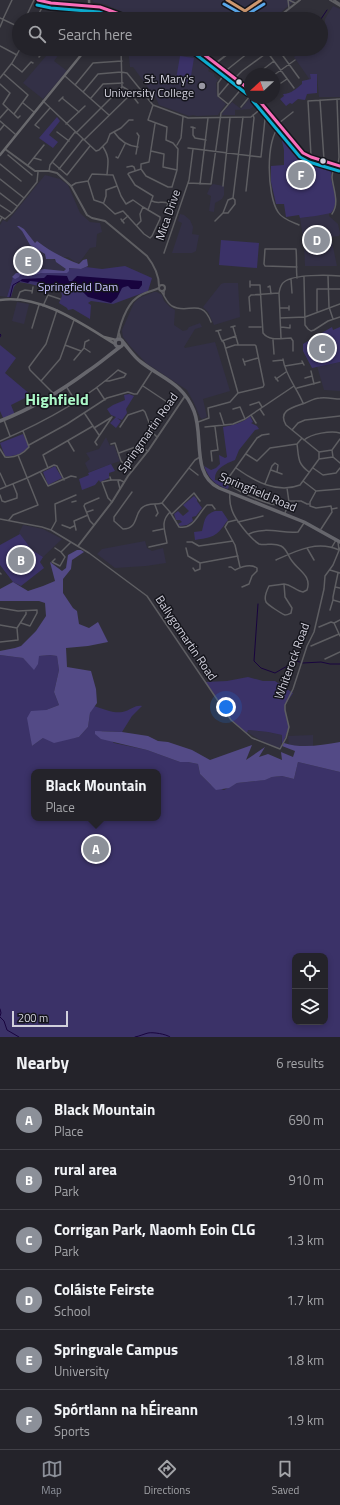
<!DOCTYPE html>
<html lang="en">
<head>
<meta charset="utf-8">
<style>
	:root { --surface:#24232a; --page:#2c2b32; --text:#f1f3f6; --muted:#a3a4a8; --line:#414047; --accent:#8c9099 }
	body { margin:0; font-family:"Titillium Web",sans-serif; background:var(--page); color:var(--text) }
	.controls { position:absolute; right:12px; bottom:12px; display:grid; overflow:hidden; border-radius:8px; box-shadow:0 2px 6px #0003 }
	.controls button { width:36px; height:36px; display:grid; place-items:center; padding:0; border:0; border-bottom:1px solid var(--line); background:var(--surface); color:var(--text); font:20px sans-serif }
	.compass { position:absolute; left:244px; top:68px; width:36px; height:36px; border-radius:50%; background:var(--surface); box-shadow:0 2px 6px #0003; rotate:249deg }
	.scale { position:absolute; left:12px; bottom:10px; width:56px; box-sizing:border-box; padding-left:4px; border:2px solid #d1d0dc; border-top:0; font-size:11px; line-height:14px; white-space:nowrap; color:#d1d0dc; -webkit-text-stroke:3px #15151c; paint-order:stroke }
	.you { position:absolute; left:226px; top:707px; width:14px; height:14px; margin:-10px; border:3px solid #fff; border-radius:50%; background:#1a73e8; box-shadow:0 0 0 6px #1a73e833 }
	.badge { display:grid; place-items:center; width:26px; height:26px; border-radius:50%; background:var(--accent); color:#fff; font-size:13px; font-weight:700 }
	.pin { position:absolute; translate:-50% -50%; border:2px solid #fff; box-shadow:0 1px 4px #0006 }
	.popup { position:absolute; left:31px; top:769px; width:130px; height:52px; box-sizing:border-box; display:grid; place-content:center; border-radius:8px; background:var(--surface); filter:drop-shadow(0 1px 3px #0005); font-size:13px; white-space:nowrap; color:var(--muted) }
	.popup b { font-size:15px; color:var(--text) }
	.popup::after { content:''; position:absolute; left:50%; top:100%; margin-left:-8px; border:8px solid transparent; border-top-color:var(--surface) }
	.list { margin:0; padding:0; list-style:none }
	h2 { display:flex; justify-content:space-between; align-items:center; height:52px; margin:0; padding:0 16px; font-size:17px }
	h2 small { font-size:13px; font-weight:400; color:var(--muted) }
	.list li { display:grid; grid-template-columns:26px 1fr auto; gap:12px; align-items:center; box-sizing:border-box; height:60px; padding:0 16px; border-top:1px solid var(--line) }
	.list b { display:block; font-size:15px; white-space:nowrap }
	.list p { margin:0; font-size:13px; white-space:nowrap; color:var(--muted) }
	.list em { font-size:13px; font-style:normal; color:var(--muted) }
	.icon { flex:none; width:22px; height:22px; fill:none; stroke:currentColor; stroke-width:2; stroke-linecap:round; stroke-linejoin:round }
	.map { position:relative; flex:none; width:340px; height:1037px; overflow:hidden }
	.search { position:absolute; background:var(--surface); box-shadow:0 2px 6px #0003; left:12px; right:12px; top:12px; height:44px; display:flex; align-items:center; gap:10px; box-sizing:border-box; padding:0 14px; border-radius:22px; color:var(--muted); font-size:15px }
	.sheet { height:412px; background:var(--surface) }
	nav { display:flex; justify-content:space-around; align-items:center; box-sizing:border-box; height:56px; border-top:1px solid var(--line); background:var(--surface); font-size:11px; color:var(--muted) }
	nav a { display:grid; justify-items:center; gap:2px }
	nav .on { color:var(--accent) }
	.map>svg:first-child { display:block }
	.built { fill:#333046 }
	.green { fill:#3b3268; fill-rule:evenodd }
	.forest { fill:#534a86 }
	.water { fill:#18043e }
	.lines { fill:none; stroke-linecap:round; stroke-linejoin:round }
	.stream { stroke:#18043e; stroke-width:1 }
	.pedestrian { stroke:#5e5e62; stroke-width:1.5 }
	.minor { stroke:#5e5e62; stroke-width:1.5 }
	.tertiary { stroke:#5e5e62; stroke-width:2 }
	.secondary { stroke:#69696d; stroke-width:2.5 }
	.primary { stroke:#67676d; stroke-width:3 }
	.trunk { stroke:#66666c; stroke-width:3.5 }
	.bus-1-casing { stroke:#15151c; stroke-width:6 }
	.bus-2-casing { stroke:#15151c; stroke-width:6 }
	.bus-3-casing { stroke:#15151c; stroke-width:6 }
	.bus-4-casing { stroke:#15151c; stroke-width:6 }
	.bus-1 { stroke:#fb6dba; stroke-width:3 }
	.bus-2 { stroke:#0dafd3; stroke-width:3 }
	.bus-3 { stroke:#cd976f; stroke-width:3 }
	.bus-4 { stroke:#5aa8eb; stroke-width:3 }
	.bus-dot { fill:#d1d0dc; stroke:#15151c; stroke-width:1.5 }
	.poi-dot { fill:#9998a3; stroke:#15151c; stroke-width:1.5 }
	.labels { text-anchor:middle; stroke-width:3; stroke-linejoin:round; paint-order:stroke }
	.poi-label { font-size:12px; fill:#d1d0dc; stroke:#15151c; text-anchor:end }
	.street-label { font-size:12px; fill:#d1d0dc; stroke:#15151c }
	.park-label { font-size:12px; fill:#c8c4ff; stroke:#15151c }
	.district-label { font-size:16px; font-weight:bold; fill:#abf7c7; stroke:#15151c }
</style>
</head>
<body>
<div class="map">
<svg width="340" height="1037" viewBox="0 0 340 1037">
	<rect width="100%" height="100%" fill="#302f38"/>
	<path class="built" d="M92 0H295L279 14 282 19H156L151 18 149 19 130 15 104 4 94 2Z
		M333 6 340 9V97H319L317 75 310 80 294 57 297 55 294 49H321V32L325 29V19Z
		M52 49 59 54 54 61 67 71 43 99 23 83Z
		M128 49H184L198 59 201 55 213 64 208 71 214 74V76L218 80 216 83 217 96 226 104 219 113 218 115 197 116 193 115 189 116 159 105 156 98 133 67H130Z
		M250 98H254L258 103 250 109 235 110V115H222V113L232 102 241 109Z
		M45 175 60 179 68 185 80 213 90 222 100 223 102 232 97 234 96 247 90 248 80 262 77 263 68 257H60L37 241 35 243 24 229 19 228 22 231 30 245 68 268V272L13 277 7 297 0 296V225L3 220 7 222Z
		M213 184 224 186V195L222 199 215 203 214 212 209 211 211 196 207 194 210 187Z
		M323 213H329V216L338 224 340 233 339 236 331 237 337 266H305L304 244 300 218 309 217Z
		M180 214 184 215 190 220 193 227 192 234 199 235 196 251 192 253H172L182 223 178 221Z
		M224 283H238L240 317 214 325 208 312 203 307 221 284Z
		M154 292H157L162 295 164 301 170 307 175 310 174 325 183 331 187 330 189 327 200 323 202 327 195 329 184 347 185 348 215 342 230 391 203 399 207 417 202 419 200 417 194 403 187 390 146 363 130 346 123 337 122 330 134 303 139 298Z
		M17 302 29 304 24 324 12 321Z
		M340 362V391L324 390 317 366Z
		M106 437 110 446 114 445 120 461 89 472 85 463 90 459 86 453 99 449Z
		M23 525 43 529 62 539 43 557 32 550 19 533Z
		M145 541 147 548 152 551 163 548 166 563 146 566 115 568 97 554 102 549Z
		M248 730 268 732 282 735 281 747 280 748 273 746 265 743 247 732Z
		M313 735V751L289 747 288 736Z"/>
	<path class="green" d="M180 56 194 58 190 82 176 79Z
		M310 74H317V93L307 94 305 100 298 99 292 104 290 103 286 106 280 99 284 96 283 94C291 94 297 88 302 84V81L311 79Z
		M57 117 60 121 49 135 58 142 53 148 39 138Z
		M280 132H283L302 155 311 164H313L317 162 332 167C332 170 331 173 331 177 332 188 340 203 331 213 321 215 310 217 300 218L299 215 286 217 284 204H276L271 182V166L284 165V150Z
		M221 240 259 243 257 268 219 265Z
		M125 266 152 278 148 291 113 304 91 301 88 303 91 305 90 319 73 309 68 310 67 308 59 303 62 296 61 292C54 288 51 290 45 288 36 285 27 283 18 282L14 287 11 297H7L13 277 17 275 40 272H68V268L81 269 86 267 102 269Z
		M340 324V362L312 368 303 351V344L332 327 333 330 340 327Z
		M0 345 16 358 5 373 31 395 11 405 15 415 4 420 0 411Z
		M129 394 134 396 126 409 127 413 122 420 117 418 121 421 116 428 110 423 116 417 111 415 107 409 113 405 125 400 124 395Z
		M250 416 253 422 251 423 257 426 259 429 255 430 239 450 235 460C225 464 214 469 215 480L224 481 229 486 228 489C215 485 209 479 204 466L211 470 216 468 220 464 219 455 225 458 227 457 223 427C233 425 243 423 250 416Z
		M23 434 29 446C23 454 14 457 5 456L0 443Z
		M111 464 115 471 109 473V478L100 482 99 480 95 485 82 490 79 479 89 475 88 473Z
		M55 466 62 478 48 485 43 472Z
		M194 496 197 499V501L202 508 196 516 192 517 193 521 187 525 180 526 178 524 182 522 180 520H176L174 514 178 511 183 516 189 511 183 505Z
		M215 511H222L228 520C225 523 224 526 222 528 215 538 206 538 195 540L194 532 202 531C205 520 204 515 215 511Z
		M20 534 32 550 43 557 40 562 44 568 21 586 13 582 0 565V545Z
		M0 655 23 658 34 669 38 656 50 655 57 656 59 670 54 692 59 705 46 710 31 733 32 746 43 738 67 739 79 737 88 727 90 713 94 706C104 709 116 715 126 711 132 709 135 705 142 706L132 716 122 732 101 731 114 743 147 750 180 762H188L198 764 200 774 211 785 224 790 237 783 264 780 272 777 282 776 294 779 298 762 340 772V1037H0V1009H1H0ZM34 772H158V818H34ZM295 956H325V1022H295Z
		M248 677 263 681H275L293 693 285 705 286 714 289 727 282 746V735L268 732 248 730 247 733 231 720 205 682 227 681Z"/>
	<path class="forest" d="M17 226H19L24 229 35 243 37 241C50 251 63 258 79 264L83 260 87 259 88 266 81 269 69 268V271L67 273H41L35 275H20L19 277 15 279 12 277 16 273H27L44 269 64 271 66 269 56 262 55 259H46L45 254 30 245 22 231Z
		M77 550H81L84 552 72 560 71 569 63 579V593L73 608 77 611 79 624 89 628 98 622 108 642 88 646 66 648 67 667 91 671 96 689 97 703 90 713 88 727 79 737 54 743 43 738 32 746 27 718 31 711 46 710 59 705 54 692 59 670 57 656 50 655 39 656 38 664 34 670 23 658 0 655V651L15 648 21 646 36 631 46 616 45 603 39 601H0V589L13 582 28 591 43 586 55 581 50 562 62 571 66 568 68 555Z
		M95 731 122 732 148 736 158 741 168 742 192 750 210 760 252 745 246 760 265 747 259 757 268 754 282 760 281 752 293 757 295 751 282 746 284 743C303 749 321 745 340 742V772L298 762 294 779 282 776 272 777 265 780 237 783 229 788 216 790 200 774 198 764 188 762H180L147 750 101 739 95 734Z"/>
	<path class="water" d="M47 275 67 276 69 281H72L77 276 142 281V285L139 289H131L128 286 124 287 122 288 117 298 111 303 88 297 82 291 73 290 71 284H69L66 289H59L39 282 30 281 28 283 20 281 22 279 44 278Z"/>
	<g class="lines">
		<path class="stream" d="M321 19 327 10
			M321 24 322 28 321 30
			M10 297 13 285 20 281
			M0 334 1 335 0 337
			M258 604 254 661 261 668 275 673 296 661 300 662
			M303 663 321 662 330 664H340
			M0 1009 1 1013 0 1016
			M0 1017 4 1021 7 1030 19 1037
			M135 1037C140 1036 144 1034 148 1033 153 1032 166 1034 170 1037"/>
		<path class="pedestrian" d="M111 480H119
			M289 501H301L307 504H309
			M62 525 70 528"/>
		<path class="minor" d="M288 0 289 8
			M289 0 295 3
			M53 8 55 4
			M0 18 19 27
			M3 19 12 0
			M25 19 34 0
			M36 19 45 2
			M59 19 65 8V5
			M78 19V11
			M103 19V9
			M119 19 120 14
			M0 27 3 20
			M0 46 17 55
			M39 49 43 52 39 57
			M85 49 93 52 121 50
			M222 49 226 55
			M265 49 294 88
			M278 49 299 78
			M203 53 208 49
			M209 57 215 53 214 49
			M12 64 22 72 31 62 33 63
			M4 74 28 95 14 114
			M257 74 274 61
			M274 75 295 60
			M65 76 109 115
			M0 78 12 63 20 49
			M235 78 242 71 268 52
			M281 83 287 79
			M0 84 10 93 3 104 18 118 20 116
			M75 85 93 63 122 61
			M123 87 128 90 138 103
			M83 92 98 74 121 72 127 73 153 105 188 118 251 117 264 106
			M218 96 234 77
			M62 98 79 112
			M91 98 103 84 123 83
			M337 99 339 157 338 165
			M320 100 324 160
			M43 101 96 151 99 150 107 142 110 134 121 128 129 120H133
			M59 101 63 97
			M23 103 34 112
			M228 104 218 96V83L228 69 253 49
			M241 107 250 96
			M0 118 8 109
			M0 121 15 134
			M279 123 293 112
			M66 124 85 106
			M280 126C265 138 267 196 278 212 282 219 292 222 299 225
			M191 127 195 128
			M193 127V135L195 138 206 140
			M39 128 35 125 50 108
			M0 130 4 125
			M57 132 69 141
			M114 132C120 141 127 146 138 147
			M76 133 122 87 121 49
			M84 140 131 94
			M177 145 181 138 183 117
			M103 147C110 158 108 162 107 175
			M188 148 261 157 265 119 271 115
			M151 151 164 154 163 167 177 170
			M136 154 139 136 137 133
			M8 155 32 175
			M311 156 308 101 340 99
			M116 157 118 158 125 144
			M34 158 41 160
			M52 162 67 175 90 146
			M0 164 21 181
			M28 165 44 145
			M127 167 132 166 134 167 135 170
			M59 169 83 139
			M141 169 146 176 168 187H172L177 170 178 149 173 143 166 140 167 127 148 120 153 105
			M141 169 129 173 128 174 135 185 153 196 148 210
			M141 169V164L149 162 155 124
			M49 171 50 165 75 132
			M92 174 113 175 121 196 126 204 133 200 143 207 160 217V219L152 236 150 238 144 234 123 211 115 214 103 203 94 200 88 181Z
			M0 179 24 198
			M188 183 211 184 221 113 243 87 245 83 250 79
			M200 184 208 118
			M71 186 76 183 88 181
			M223 186 230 118
			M246 191 254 118 253 115
			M0 193 17 206
			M233 198 228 200 223 213H228L235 204V200L233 198 243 117
			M152 201C157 204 162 201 168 203
			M104 202 106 196V190L117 186
			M0 205 12 213
			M167 206 169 201
			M332 214C340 203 333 189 332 177 332 173 334 169 335 165
			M0 216 5 219 12 213 37 182 38 172
			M121 219 124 223
			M0 221 2 217
			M122 221 128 216
			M215 221 223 213
			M137 225 141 221 140 214 143 207
			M164 253 189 180 193 149
			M328 276 329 307 333 319
			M304 277 305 325 308 329 311 331 314 330 328 321 340 317
			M297 278C296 268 297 259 296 249H265L264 264 265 266 297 267
			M291 279 292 293
			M250 281V287
			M250 285H260L263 333C270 342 281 338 291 338L293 341V351
			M268 287 270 286 271 294
			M164 290V295
			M161 291C165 296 166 302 172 306 187 315 202 297 211 322
			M32 293 33 287
			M17 300 20 292 25 290 32 291
			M43 306 48 295 60 299
			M289 306V310
			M280 308H289
			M250 311 249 297 251 295 279 293
			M317 311V289H340
			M280 318 305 317 340 304
			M231 327 235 326
			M233 327 238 344
			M249 327H261
			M281 327 290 328V325
			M32 328 39 305
			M216 331 221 330
			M281 338 279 293C280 289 280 285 284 282 294 274 328 275 340 276
			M273 340 274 354
			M222 341 236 336
			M65 345 81 351
			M84 348 90 352
			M226 348 235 345H255L256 346 264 385 263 387 238 393
			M243 359 245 365
			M283 359C285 375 297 388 303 403
			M74 360 84 348 85 342 89 340
			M273 361 283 360
			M302 361 304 365
			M244 362 258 358
			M285 366 303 363
			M311 371 314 384
			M275 377 278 381
			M305 378 312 376
			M276 379 286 372
			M41 381 60 359 74 320
			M66 386 76 402
			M143 386 170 404
			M97 388 105 400
			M297 388 320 382
			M54 394 30 370 29 367 46 344 57 310
			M250 405 259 402 262 407
			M233 409 240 407 245 419
			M260 409 264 415
			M220 413 224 425
			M85 414 99 435
			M251 415 256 423
			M4 420 10 436
			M198 422 209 418 208 408 230 402 238 393 224 343 221 339 218 331
			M120 427 128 415 143 410 145 412 153 433 157 437
			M205 427 233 424 245 419 294 386
			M94 428 112 417 95 442 97 445
			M292 430 298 423 305 420 340 416
			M269 434 262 435 257 438 229 477 228 482C232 490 261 501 271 504 276 505 282 505 287 507
			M302 438 297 444C299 458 297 463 309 472
			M304 440C311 434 331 430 340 433
			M0 441C42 423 84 401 118 370L126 374 124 377 109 381H106
			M68 441 74 451
			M111 444 115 443 121 461 123 463
			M29 445 67 424 107 398 128 392 134 394H137L152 371
			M0 449 5 457C14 458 23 454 29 447L23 431
			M332 450 340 439
			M332 450 333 457
			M319 452 286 425C277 410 294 407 305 403 310 401 315 398 320 398 327 397 334 399 340 399
			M319 452 332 450
			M319 452V459
			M119 453 138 446 148 451
			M246 454 257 461 270 448 297 444
			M333 457 340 463
			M319 459 333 457
			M212 461 211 451 218 450 215 427
			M48 468 43 455 93 426
			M189 468 198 475
			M236 468C254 481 277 494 300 485L319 459
			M313 468 323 475 336 473 340 468
			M271 470 282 474
			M0 473 6 486
			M41 473 48 486 71 476 76 477
			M110 477 111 480 102 482 108 498 112 502
			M303 481 316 491 340 489
			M265 484 272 466 275 463 278 465 277 472
			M0 489 27 478 54 465 57 466 64 480
			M120 489 118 481 120 480 124 482
			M316 491 310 502V506L316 508 331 506 332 512 321 529
			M132 492 114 517V521L123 529C139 529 134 512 143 507 148 503 156 505 162 503L195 460 200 457
			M230 493C228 510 237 521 247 533 251 537 254 541 259 544 266 546 273 542 281 546 287 549 288 556 292 561 299 571 312 576 307 590L303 592C296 591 292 585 284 584
			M0 495 2 501 5 502 17 498V494L13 484
			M72 502 76 501
			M162 503 170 512 179 527C194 530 198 513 207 505H212L215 509
			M155 505 158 513 156 516
			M332 509 337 508
			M87 512 93 510
			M285 513 289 502 287 488
			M172 514 194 493 200 501
			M0 519 42 527 51 530 89 553 147 596 231 720 252 738 280 749 286 738 289 727 285 710V705L293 689 307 646 314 632 324 589 325 576 333 565 340 548
			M9 520 13 515 38 505 18 455
			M236 520 228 522 225 527 235 545 240 567
			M238 522 263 516
			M94 525 90 521 84 506 85 504 99 498
			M70 528 74 526
			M51 530 56 521 55 504 76 495
			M76 530 74 521 88 515
			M153 531 163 529
			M249 534C266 526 282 534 298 532L304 523
			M187 542H192L199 546 233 541
			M149 547 167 543C165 530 160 522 170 512
			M332 547 336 540
			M55 548 61 552
			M186 548 188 556 200 563 238 556
			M307 548 314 560
			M55 559 52 562 60 566 65 557 61 552 71 542
			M276 560C296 551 317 540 339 550L338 542
			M229 567H231L235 570C241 567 250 563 257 568V571L252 576 249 584 242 587
			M193 568 195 571 200 569V563
			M330 570 340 573
			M0 573 1 574
			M284 584 285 597 292 608 291 613C289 614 288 615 285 615 282 614 268 605 266 602 264 598 267 590 269 586Z
			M335 587 340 588
			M333 600 340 602
			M0 608 18 611 37 610V613L30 626 21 623
			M330 610 333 600V597L338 573
			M340 620 334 623 340 636
			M0 625 17 628
			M319 627 331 622 334 623
			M0 642 18 640 17 628 26 614V611
			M311 646 339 634
			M325 659 340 652"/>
		<path class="tertiary" d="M330 0 340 6
			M334 0 340 4
			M276 19 300 0
			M216 63 234 49
			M5 149 35 171H49L57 173 71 186 87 215 92 218 105 221 147 256C154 265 159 275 159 286
			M159 288a3 3 0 1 1 6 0a3 3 0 1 1-6 0Z
			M119 333 121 340
			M117 340C120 325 126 302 141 295 146 292 153 291 159 288
			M78 546 112 502 128 476 148 451 185 396"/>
		<path class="secondary" d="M89 0 90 19
			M0 155 86 49
			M0 300C41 294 82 324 115 344
			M104 337 116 340"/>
		<path class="primary" d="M38 0 51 3 100 7 133 19
			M197 49 250 90
			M257 98 303 153 311 157 340 166"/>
		<path class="trunk" d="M115 343a4 4 0 1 1 8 0a4 4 0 1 1-8 0Z
			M123 342C129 349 134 357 141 362 163 379 183 383 194 411 204 436 191 475 219 488L304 522 340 542
			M0 421C31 409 61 391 88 371 99 364 109 355 120 347"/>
		<g class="bus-1-casing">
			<path id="bus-1" d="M38 0 51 3 100 7 133 19
				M197 49 250 90
				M257 98 303 153 311 157 340 166"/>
		</g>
		<g class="bus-2-casing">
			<path id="bus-2" d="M37 5 51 8 99 12 118 19
				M194 53 247 94
				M253 101 300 157 309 162 339 171"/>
		</g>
		<g class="bus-3-casing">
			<path id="bus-3" d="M227 0 245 11 261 0"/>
		</g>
		<g class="bus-4-casing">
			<path id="bus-4" d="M224 4 245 16 264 4"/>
		</g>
		<use href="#bus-1" class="bus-1"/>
		<use href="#bus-2" class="bus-2"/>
		<use href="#bus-3" class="bus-3"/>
		<use href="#bus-4" class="bus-4"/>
	</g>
	<g class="bus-dot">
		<circle cx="239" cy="82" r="3.5"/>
		<circle cx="323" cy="161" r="3.5"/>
	</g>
	<circle class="poi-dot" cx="202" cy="86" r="4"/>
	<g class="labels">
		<g class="poi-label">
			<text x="194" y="83">St. Mary's<tspan x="194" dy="14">University College</tspan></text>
		</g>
		<g class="street-label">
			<text transform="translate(168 215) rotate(-71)" y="4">Mica Drive</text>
			<text transform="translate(148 433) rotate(-55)" y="4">Springmartin Road</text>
			<text transform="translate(258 492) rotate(23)" y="4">Springfield Road</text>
			<text transform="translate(186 638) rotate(56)" y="4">Ballygomartin Road</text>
			<text transform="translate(292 661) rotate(-70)" y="4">Whiterock Road</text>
		</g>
		<g class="park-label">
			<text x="78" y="291">Springfield Dam</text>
		</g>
		<g class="district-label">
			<text x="57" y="405">Highfield</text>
		</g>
	</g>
</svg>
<div class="controls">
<button><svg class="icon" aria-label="locate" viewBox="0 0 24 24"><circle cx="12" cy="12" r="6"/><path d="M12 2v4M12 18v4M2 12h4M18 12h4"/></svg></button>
<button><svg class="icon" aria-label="layers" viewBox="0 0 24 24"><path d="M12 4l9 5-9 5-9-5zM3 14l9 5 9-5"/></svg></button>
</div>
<svg class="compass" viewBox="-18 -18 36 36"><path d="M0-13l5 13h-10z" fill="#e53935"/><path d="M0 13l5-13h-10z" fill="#a3a4a8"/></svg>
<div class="scale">200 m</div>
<div class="you"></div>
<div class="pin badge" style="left:96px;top:849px">A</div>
<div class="popup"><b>Black Mountain</b>Place</div>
<div class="pin badge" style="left:21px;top:560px">B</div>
<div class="pin badge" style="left:322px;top:348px">C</div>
<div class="pin badge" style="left:317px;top:240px">D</div>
<div class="pin badge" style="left:28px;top:261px">E</div>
<div class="pin badge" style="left:301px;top:175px">F</div>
<div class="search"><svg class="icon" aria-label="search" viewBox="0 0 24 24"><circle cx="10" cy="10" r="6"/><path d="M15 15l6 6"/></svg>Search here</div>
</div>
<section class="sheet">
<h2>Nearby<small>6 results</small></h2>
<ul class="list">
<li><span class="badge">A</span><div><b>Black Mountain</b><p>Place</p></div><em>690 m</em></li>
<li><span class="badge">B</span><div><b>rural area</b><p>Park</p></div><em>910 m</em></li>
<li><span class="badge">C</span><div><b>Corrigan Park, Naomh Eoin CLG</b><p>Park</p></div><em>1.3 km</em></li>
<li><span class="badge">D</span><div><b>Coláiste Feirste</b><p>School</p></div><em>1.7 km</em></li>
<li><span class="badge">E</span><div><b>Springvale Campus</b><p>University</p></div><em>1.8 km</em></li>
<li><span class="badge">F</span><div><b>Spórtlann na hÉireann</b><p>Sports</p></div><em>1.9 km</em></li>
</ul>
</section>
<nav>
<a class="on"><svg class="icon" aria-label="map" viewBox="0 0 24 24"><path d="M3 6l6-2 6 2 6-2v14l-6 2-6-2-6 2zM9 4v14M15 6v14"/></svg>Map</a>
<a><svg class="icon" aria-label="directions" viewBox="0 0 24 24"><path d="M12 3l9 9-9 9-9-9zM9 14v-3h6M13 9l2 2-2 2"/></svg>Directions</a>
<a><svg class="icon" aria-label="saved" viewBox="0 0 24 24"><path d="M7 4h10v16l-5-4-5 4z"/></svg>Saved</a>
</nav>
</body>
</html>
